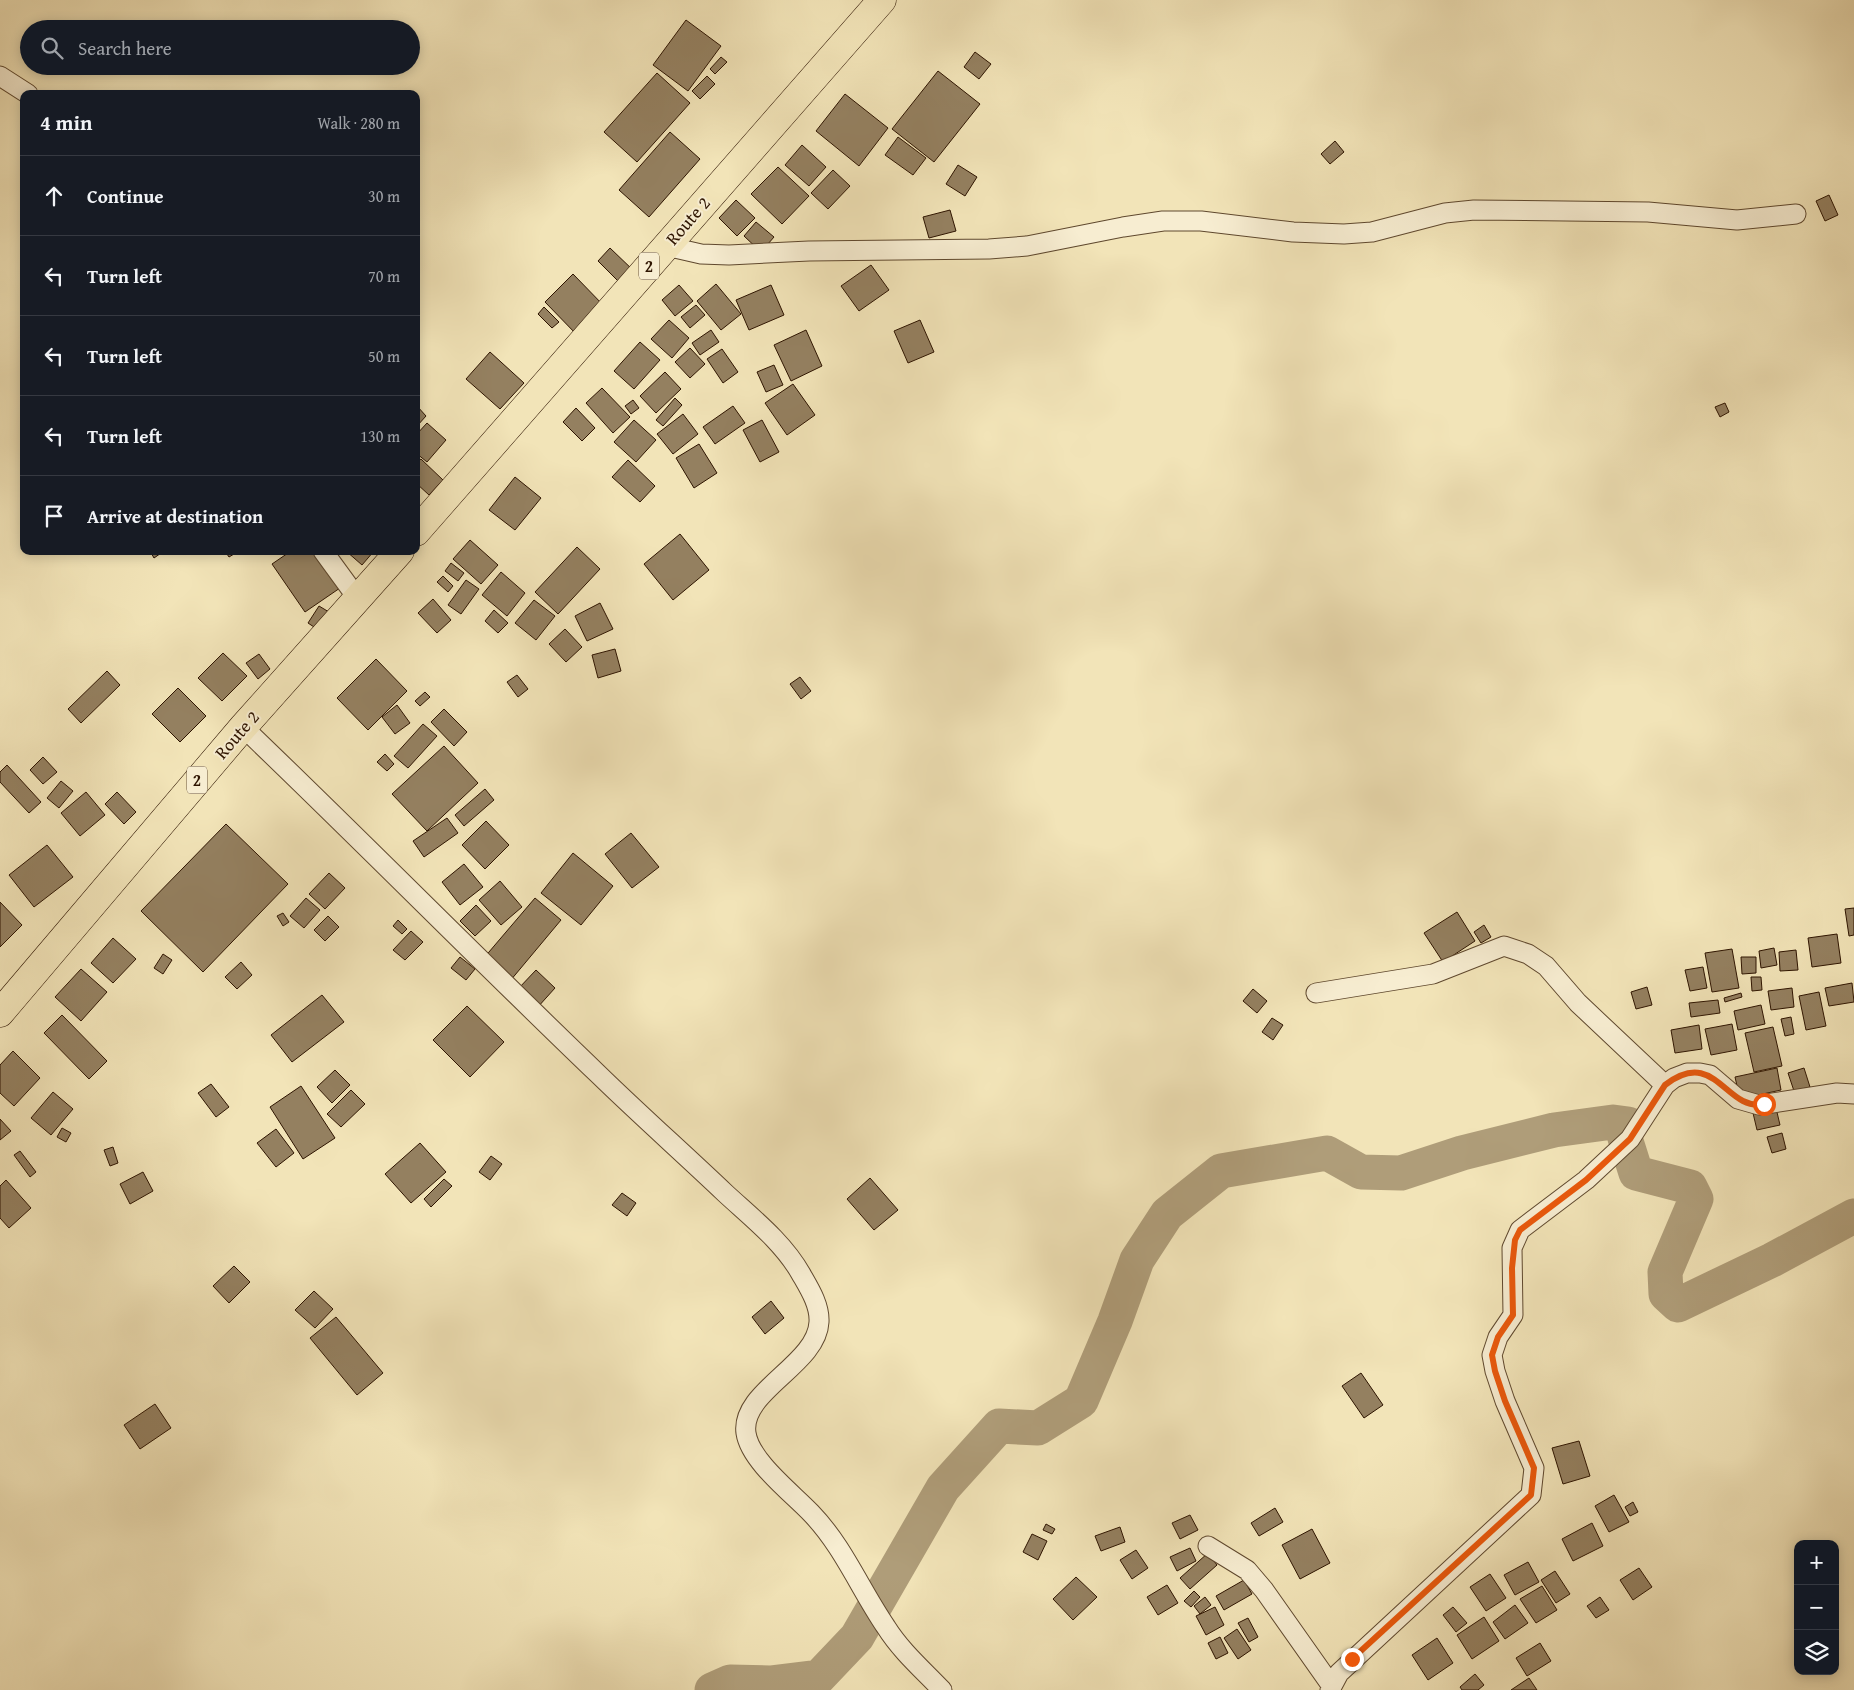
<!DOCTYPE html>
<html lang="en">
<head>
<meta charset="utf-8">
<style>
	:root { --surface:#171b24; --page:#20242c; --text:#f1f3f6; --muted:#9ea1a6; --line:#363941 }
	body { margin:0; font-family:"Gentium Book Plus",serif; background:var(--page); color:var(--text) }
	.controls { position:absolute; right:15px; bottom:15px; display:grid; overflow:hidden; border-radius:10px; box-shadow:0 2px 12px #0003 }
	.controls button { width:45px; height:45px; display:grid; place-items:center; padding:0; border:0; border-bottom:1px solid var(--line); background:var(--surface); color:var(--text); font:25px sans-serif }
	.stop { position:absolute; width:15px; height:15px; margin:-11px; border:4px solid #ea580c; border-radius:50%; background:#fff }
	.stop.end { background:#ea580c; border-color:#fff; box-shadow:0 1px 5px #0008 }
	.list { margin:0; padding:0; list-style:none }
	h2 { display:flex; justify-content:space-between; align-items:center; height:65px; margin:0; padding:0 20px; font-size:21px }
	h2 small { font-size:16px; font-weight:400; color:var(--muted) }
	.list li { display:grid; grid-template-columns:32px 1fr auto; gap:15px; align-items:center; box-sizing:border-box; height:80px; padding:0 20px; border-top:1px solid var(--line) }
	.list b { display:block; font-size:19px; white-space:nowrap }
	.list em { font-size:16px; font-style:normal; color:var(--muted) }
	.icon { flex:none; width:28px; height:28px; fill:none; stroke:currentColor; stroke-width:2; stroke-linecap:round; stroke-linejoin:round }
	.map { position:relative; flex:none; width:1854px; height:1690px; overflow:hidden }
	.search { position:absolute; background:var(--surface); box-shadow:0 2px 12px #0003; left:20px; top:20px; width:400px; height:55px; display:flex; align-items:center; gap:12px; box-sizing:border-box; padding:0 18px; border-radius:28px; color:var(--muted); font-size:19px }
	.panel { position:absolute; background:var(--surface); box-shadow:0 2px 12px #0003; left:20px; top:90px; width:400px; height:465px; border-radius:10px }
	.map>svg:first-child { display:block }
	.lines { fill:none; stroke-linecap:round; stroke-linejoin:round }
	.river { stroke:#af9d79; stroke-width:35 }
	.building { fill:#948060; stroke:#2e1400 }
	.minor-casing { stroke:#5f482e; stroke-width:21 }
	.trunk-casing { stroke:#2e1400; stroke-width:29 }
	.minor { stroke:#f7edd1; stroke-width:19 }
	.trunk { stroke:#f2e4b8; stroke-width:28 }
	.route { stroke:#ea580c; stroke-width:6 }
	.labels { text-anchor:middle; stroke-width:4; stroke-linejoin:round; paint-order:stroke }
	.shield { fill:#f7edd1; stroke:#6a553f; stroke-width:1 }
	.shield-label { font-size:16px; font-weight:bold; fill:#2e1400 }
	.street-label { font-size:18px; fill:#2e1400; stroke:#f7edd1 }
</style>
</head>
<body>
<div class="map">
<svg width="1854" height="1690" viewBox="0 0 1854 1690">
	<rect width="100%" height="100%" fill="#f2e4b8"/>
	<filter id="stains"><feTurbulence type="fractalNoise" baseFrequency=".004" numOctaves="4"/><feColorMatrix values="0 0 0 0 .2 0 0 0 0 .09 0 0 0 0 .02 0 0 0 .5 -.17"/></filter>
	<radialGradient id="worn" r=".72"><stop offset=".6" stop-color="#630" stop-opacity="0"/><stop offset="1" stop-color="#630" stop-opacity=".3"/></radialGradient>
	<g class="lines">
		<path class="river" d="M712 1690 730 1682 770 1683 819 1677 857 1637 943 1488 999 1426 1038 1428 1081 1401 1115 1321 1137 1260 1167 1214 1221 1171 1327 1153 1361 1172 1401 1173 1462 1153 1554 1130 1613 1122 1628 1124 1625 1138 1636 1173 1690 1187 1696 1199 1665 1272 1666 1294 1678 1305 1772 1260 1854 1216"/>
	</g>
	<path class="building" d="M686 20 721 46 688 91 653 65Z
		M975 52 991 64 979 79 964 67Z
		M721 57 727 62 715 74 710 69Z
		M938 71 980 104 934 162 892 129Z
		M657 73 690 103 637 162 604 132Z
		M707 76 715 84 700 99 692 91Z
		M845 94 888 128 859 166 816 131Z
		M670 132 700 159 649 217 619 190Z
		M898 137 926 158 913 175 885 155Z
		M1335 141 1344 152 1330 164 1321 154Z
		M802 145 826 167 809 186 785 165Z
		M958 165 977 177 965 196 946 184Z
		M778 167 809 196 782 224 751 194Z
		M833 170 850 186 828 209 811 193Z
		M1829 195 1838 215 1825 221 1816 201Z
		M736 200 755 218 737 236 719 218Z
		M950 210 956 231 929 238 923 217Z
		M756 222 774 237 761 252 744 236Z
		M610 248 635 272 622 285 598 261Z
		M871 265 889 290 859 311 841 286Z
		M573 274 606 308 578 336 545 302Z
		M716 284 741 314 721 330 697 301Z
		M679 285 693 301 675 316 662 300Z
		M771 285 784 315 749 330 736 300Z
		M696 305 705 315 690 328 681 317Z
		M544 307 559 322 552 328 538 314Z
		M669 320 689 338 672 358 651 339Z
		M920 320 934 352 908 363 894 331Z
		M711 330 719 342 700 355 692 343Z
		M806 330 822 366 791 381 774 345Z
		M640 342 660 360 634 389 614 371Z
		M690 348 705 364 690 378 675 362Z
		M722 349 738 372 723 383 707 359Z
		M490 352 524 383 500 409 466 379Z
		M774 365 783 385 766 392 757 372Z
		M665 372 681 389 656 413 640 396Z
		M793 384 815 415 787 435 765 403Z
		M602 388 630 417 613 433 586 403Z
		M675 398 682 405 663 426 656 420Z
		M633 400 639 408 631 414 625 406Z
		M1725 403 1729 412 1720 417 1715 407Z
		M417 406 426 416 417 426 416 425Z
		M733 406 745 423 715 444 703 427Z
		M576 408 595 428 582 441 563 422Z
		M683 414 698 434 673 454 657 434Z
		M634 420 656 440 636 462 614 442Z
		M762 420 779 452 760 462 743 430Z
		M427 423 446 440 427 462 416 453V435Z
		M699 444 717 473 694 488 676 458Z
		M421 459 443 480 429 495 416 483V463Z
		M628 460 655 486 640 502 612 477Z
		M515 477 541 498 515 530 489 510Z
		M680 534 709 570 673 600 644 564Z
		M470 540 498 565 481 584 453 559Z
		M577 547 600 569 558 614 535 592Z
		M150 551H164L154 558Z
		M225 551H239L229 557Z
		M291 551H315L340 588 305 612 272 564Z
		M346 551H374L362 565Z
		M451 563 464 573 458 581 445 571Z
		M501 572 525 593 507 616 482 595Z
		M443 576 453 586 448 592 437 582Z
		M466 580 479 589 461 614 448 605Z
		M433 599 451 620 437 633 418 613Z
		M534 600 555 616 536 640 515 623Z
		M600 603 613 629 587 641 575 616Z
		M319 606 334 615 323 633 308 623Z
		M494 610 508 623 498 633 485 621Z
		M565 629 582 647 566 662 549 644Z
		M615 649 621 671 598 678 592 655Z
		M223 653 247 676 222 701 198 678Z
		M259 654 270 669 258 679 246 663Z
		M376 659 407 691 368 730 337 698Z
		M107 671 120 685 81 723 68 709Z
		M517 675 528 689 518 697 507 682Z
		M800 677 811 691 801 699 790 684Z
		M178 688 206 716 180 742 152 714Z
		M425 692 430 697 420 706 415 701Z
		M397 705 410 723 395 734 382 717Z
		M444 709 467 732 454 746 431 722Z
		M423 724 437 736 408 768 394 756Z
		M444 746 478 783 427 831 392 794Z
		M385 754 394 764 387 771 377 762Z
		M43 757 57 772 43 784 30 770Z
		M7 765 41 802 29 813 0 782V772Z
		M61 781 73 791 59 808 47 798Z
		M485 789 494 800 464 826 455 815Z
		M86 792 105 815 80 836 61 813Z
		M117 792 136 812 124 824 105 804Z
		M447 818 458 833 424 857 413 841Z
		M486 821 509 845 485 869 462 845Z
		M226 824 288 884 203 972 141 911Z
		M631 833 659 867 632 888 605 854Z
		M47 845 73 877 34 907 9 875Z
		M573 853 613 886 581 925 541 893Z
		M464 864 483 887 460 905 442 882Z
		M329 873 345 888 325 909 309 894Z
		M500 881 522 907 501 925 479 900Z
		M306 898 320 910 304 928 290 916Z
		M535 898 561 920 510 981 483 959Z
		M0 902 22 925 0 947Z
		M476 905 491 921 475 936 460 921Z
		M1854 908V935L1849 936 1845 909Z
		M1457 912 1475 941 1443 962 1424 933Z
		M283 913 289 922 283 926 277 916Z
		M328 916 339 927 325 941 314 930Z
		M398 920 407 929 402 934 393 926Z
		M1484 925 1491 937 1481 943 1474 932Z
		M411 931 423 942 405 960 393 950Z
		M1837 934 1841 963 1812 967 1808 938Z
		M113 938 136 959 113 983 91 963Z
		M1774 948 1777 965 1761 968 1759 951Z
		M1732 949 1739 988 1712 992 1705 953Z
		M1796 950 1798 970 1780 971 1779 952Z
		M163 954 172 960 163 974 154 968Z
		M460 957 475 969 466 980 451 968Z
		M1741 957H1756V973L1742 974Z
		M241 962 252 975 237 989 225 977Z
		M1703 967 1707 988 1690 991 1685 970Z
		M81 969 107 992 81 1021 55 997Z
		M536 970 555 988 537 1008 518 989Z
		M1751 977H1761L1762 990 1752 991Z
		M1852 983 1854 1002 1829 1006 1825 988Z
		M1647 987 1652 1005 1636 1009 1631 992Z
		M1792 988 1794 1007 1771 1010 1768 991Z
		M1253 989 1267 1001 1257 1013 1243 1001Z
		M1819 992 1826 1026 1806 1030 1799 996Z
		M1741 993 1742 997 1725 1002 1724 998Z
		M322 995 344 1022 292 1062 271 1035Z
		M1718 1000 1720 1013 1691 1017 1689 1003Z
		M1761 1005 1765 1024 1738 1030 1734 1011Z
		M467 1006 504 1042 470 1077 433 1040Z
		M62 1015 107 1061 89 1079 44 1033Z
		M1791 1017 1794 1034 1785 1036 1781 1019Z
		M1272 1018 1283 1025 1273 1040 1262 1032Z
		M1732 1024 1737 1050 1711 1055 1705 1029Z
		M1699 1025 1702 1049 1675 1053 1671 1030Z
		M1773 1027 1782 1066 1754 1072 1745 1033Z
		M13 1051 40 1078 14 1106 0 1093V1065Z
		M1777 1068 1781 1090 1740 1099 1735 1077Z
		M1804 1068 1810 1087 1794 1091 1788 1073Z
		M335 1070 350 1085 332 1103 317 1087Z
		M211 1084 229 1107 216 1117 198 1093Z
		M301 1086 335 1138 303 1159 270 1107Z
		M351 1090 365 1104 341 1127 327 1114Z
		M53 1092 73 1109 51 1135 31 1118Z
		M1776 1108 1780 1125 1757 1130 1753 1113Z
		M0 1119 11 1131 0 1140Z
		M62 1128 71 1133 66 1142 57 1137Z
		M276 1129 294 1153 276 1167 257 1143Z
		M1782 1133 1786 1149 1772 1153 1767 1137Z
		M420 1143 446 1172 411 1203 385 1174Z
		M113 1147 118 1163 110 1166 104 1150Z
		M20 1151 36 1172 30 1177 14 1155Z
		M491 1156 502 1164 490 1180 479 1172Z
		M143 1172 153 1191 130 1204 120 1184Z
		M870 1178 898 1210 874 1230 847 1199Z
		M444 1179 452 1186 431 1207 424 1199Z
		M6 1180 31 1208 9 1228 0 1218V1186Z
		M622 1193 636 1203 627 1216 612 1205Z
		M234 1266 250 1282 229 1303 213 1286Z
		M314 1291 333 1309 315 1328 295 1310Z
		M771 1301 784 1318 765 1334 752 1317Z
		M336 1317 383 1373 357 1395 310 1338Z
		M1361 1373 1383 1405 1364 1418 1342 1386Z
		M155 1404 171 1428 140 1449 124 1425Z
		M1579 1441 1590 1476 1563 1484 1552 1448Z
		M1614 1495 1629 1522 1609 1532 1595 1506Z
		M1633 1502 1638 1512 1630 1516 1625 1507Z
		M1275 1508 1283 1522 1259 1536 1251 1523Z
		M1190 1515 1198 1530 1180 1539 1172 1523Z
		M1592 1523 1603 1546 1573 1561 1562 1539Z
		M1046 1524 1055 1529 1052 1534 1043 1530Z
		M1120 1527 1125 1542 1101 1551 1095 1536Z
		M1312 1529 1330 1563 1300 1579 1282 1545Z
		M1032 1534 1047 1541 1038 1560 1023 1552Z
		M1190 1548 1196 1561 1177 1571 1170 1557Z
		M1136 1550 1148 1568 1132 1579 1120 1560Z
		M1208 1553 1217 1565 1190 1589 1180 1578Z
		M1528 1562 1539 1582 1515 1595 1504 1575Z
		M1639 1568 1652 1587 1633 1600 1620 1580Z
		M1555 1571 1570 1594 1556 1603 1541 1580Z
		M1490 1574 1506 1598 1486 1611 1470 1587Z
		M1076 1577 1097 1597 1073 1620 1053 1599Z
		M1244 1580 1252 1594 1224 1610 1216 1596Z
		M1167 1585 1178 1603 1158 1615 1147 1597Z
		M1542 1586 1557 1610 1536 1623 1520 1599Z
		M1194 1591 1200 1597 1191 1607 1184 1601Z
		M1205 1597 1211 1605 1200 1614 1194 1606Z
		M1600 1597 1609 1610 1596 1618 1587 1606Z
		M1515 1605 1528 1623 1505 1639 1493 1622Z
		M1215 1607 1224 1625 1206 1635 1196 1616Z
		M1453 1607 1467 1623 1456 1632 1443 1615Z
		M1484 1617 1499 1641 1472 1659 1457 1635Z
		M1248 1618 1258 1637 1249 1642 1238 1623Z
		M1237 1629 1251 1650 1238 1659 1224 1638Z
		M1220 1637 1228 1653 1216 1659 1208 1643Z
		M1437 1638 1453 1663 1428 1680 1412 1655Z
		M1540 1643 1551 1661 1527 1676 1516 1658Z
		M1475 1674 1484 1685 1478 1690H1462L1460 1687Z
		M1529 1678 1537 1690H1511Z"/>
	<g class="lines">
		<g class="minor-casing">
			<path id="minor" d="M0 76 28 94
				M666 246 701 254 729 255 809 251 989 249 1027 246 1123 227 1163 221H1201L1293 232 1344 234 1372 232 1445 213 1474 210 1648 212 1737 220 1796 214
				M323 551 358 599
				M243 727C362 841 478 959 597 1073 639 1114 683 1153 725 1193 752 1218 783 1242 801 1274 809 1288 820 1305 819 1322 817 1365 740 1391 746 1433 750 1461 792 1493 811 1513 843 1546 860 1589 886 1627 901 1651 923 1670 942 1690
				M1316 993 1433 974 1504 946 1528 954 1546 966 1578 1003 1665 1085
				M1208 1546 1247 1570 1264 1590 1331 1685
				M1330 1690 1339 1673 1531 1495 1534 1468 1505 1401 1495 1371 1492 1355 1498 1337 1513 1315 1512 1248 1520 1230 1586 1180 1630 1139 1665 1085 1674 1078 1687 1073H1700L1710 1075 1738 1099 1759 1105 1837 1093 1854 1094"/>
		</g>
		<g class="trunk-casing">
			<path id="trunk" d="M416 532 882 0
				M0 1013 243 727 400 551"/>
		</g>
		<use href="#minor" class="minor"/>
		<use href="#trunk" class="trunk"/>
	</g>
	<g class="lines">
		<path class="route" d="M1352 1659 1531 1495 1534 1468 1505 1401 1495 1371 1492 1355 1498 1337 1513 1315 1512 1268 1515 1240 1520 1230 1586 1180 1630 1139 1665 1085C1716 1046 1725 1112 1764 1104"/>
	</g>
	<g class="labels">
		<g class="shield">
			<rect x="639" y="252.5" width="20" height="27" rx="4"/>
			<rect x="187" y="766.5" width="20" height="27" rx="4"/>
		</g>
		<g class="shield-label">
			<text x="649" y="272">2</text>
			<text x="197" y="786">2</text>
		</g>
		<g class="street-label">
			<text transform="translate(688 221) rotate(-49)" y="6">Route 2</text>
			<text transform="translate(237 735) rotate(-49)" y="6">Route 2</text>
		</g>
	</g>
	<rect width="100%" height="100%" filter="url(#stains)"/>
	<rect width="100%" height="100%" fill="url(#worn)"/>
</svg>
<div class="controls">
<button>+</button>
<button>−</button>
<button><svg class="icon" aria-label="layers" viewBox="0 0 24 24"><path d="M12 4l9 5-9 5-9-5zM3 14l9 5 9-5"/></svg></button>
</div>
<div class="stop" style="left:1764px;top:1104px"></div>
<div class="stop end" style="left:1352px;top:1659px"></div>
<div class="search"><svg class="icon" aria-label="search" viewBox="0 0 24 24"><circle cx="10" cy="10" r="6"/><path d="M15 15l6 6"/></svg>Search here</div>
<section class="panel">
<h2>4 min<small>Walk · 280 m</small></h2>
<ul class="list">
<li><svg class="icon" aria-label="ahead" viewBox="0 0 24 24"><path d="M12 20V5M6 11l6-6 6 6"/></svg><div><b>Continue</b></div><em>30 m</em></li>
<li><svg class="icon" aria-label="left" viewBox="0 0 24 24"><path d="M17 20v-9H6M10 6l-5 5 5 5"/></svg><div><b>Turn left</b></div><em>70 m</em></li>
<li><svg class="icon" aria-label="left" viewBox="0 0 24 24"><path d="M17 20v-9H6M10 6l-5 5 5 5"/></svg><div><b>Turn left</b></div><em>50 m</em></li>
<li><svg class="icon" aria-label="left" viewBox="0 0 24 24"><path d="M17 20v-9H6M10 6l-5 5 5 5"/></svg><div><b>Turn left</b></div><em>130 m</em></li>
<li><svg class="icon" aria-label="arrive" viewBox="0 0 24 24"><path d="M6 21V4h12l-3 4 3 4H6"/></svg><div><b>Arrive at destination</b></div></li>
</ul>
</section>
</div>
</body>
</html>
